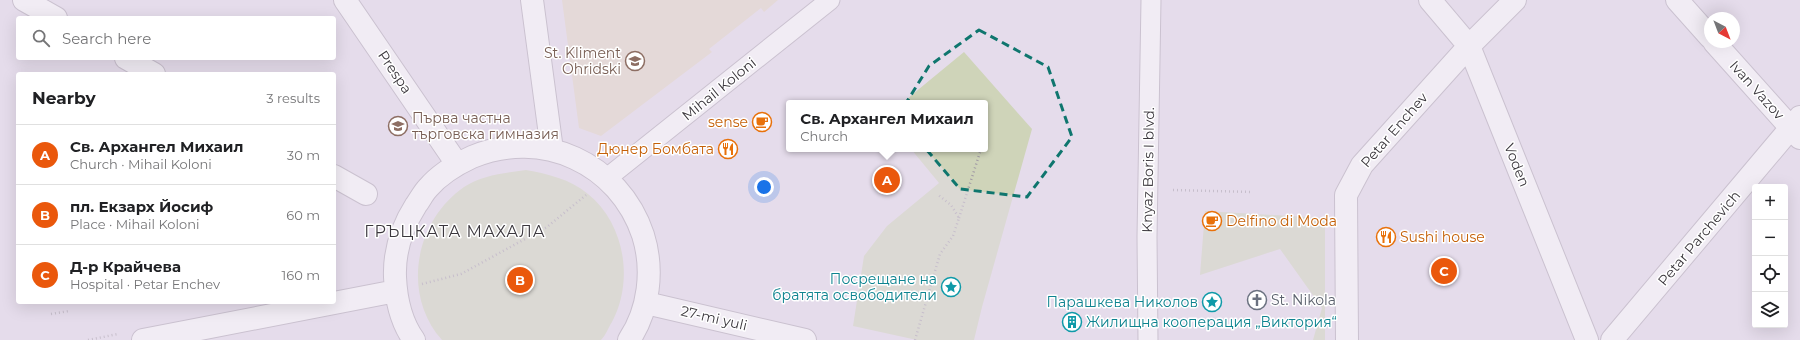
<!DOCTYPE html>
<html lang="en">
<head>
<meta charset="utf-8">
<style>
	:root { --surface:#fff; --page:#f6f6f6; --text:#202124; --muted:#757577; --line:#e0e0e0; --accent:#ea580c }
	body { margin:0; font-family:Montserrat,sans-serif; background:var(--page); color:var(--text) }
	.controls { position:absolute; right:12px; bottom:12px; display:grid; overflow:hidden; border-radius:4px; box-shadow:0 4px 16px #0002 }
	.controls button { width:36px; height:36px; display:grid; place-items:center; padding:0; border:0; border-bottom:1px solid var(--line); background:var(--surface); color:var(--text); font:20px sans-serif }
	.compass { position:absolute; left:1704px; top:12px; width:36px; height:36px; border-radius:50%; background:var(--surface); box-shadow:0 4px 16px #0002; rotate:138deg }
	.you { position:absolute; left:764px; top:187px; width:14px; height:14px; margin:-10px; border:3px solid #fff; border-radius:50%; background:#1a73e8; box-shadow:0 0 0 6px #1a73e833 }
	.badge { display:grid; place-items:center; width:26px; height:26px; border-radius:50%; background:var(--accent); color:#fff; font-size:13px; font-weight:700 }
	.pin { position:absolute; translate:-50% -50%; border:2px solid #fff; box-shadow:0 1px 4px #0006 }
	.popup { position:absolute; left:786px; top:100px; width:202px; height:52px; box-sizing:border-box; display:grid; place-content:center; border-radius:4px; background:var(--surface); filter:drop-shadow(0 1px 3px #0005); font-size:13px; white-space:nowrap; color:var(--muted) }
	.popup b { font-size:15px; color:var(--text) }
	.popup::after { content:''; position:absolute; left:50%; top:100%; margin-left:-8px; border:8px solid transparent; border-top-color:var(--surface) }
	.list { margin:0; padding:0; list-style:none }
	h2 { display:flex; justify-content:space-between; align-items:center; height:52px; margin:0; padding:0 16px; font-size:17px }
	h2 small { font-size:13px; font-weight:400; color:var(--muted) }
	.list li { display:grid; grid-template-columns:26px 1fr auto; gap:12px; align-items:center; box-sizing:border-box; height:60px; padding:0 16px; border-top:1px solid var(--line) }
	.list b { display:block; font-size:15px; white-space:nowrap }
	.list p { margin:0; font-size:13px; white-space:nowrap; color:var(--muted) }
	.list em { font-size:13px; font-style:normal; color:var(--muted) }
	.icon { flex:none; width:22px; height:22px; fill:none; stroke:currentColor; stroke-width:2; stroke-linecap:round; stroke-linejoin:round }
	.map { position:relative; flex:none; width:1800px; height:340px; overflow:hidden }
	.search { position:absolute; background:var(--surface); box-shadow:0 4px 16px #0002; left:16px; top:16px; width:320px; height:44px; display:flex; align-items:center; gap:10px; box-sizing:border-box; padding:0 14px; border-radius:4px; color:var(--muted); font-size:15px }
	.panel { position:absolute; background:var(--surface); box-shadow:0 4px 16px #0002; left:16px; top:72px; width:320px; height:232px; border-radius:4px }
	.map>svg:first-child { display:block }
	.education { fill:#e3d4c1 }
	.green { fill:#cfd4b9 }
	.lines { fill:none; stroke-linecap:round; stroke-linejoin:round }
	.pedestrian-casing { stroke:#aaa1af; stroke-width:21 }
	.minor-casing { stroke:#aaa1af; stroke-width:24 }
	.tertiary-casing { stroke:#aaa1af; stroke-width:24 }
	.path { stroke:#a19aa5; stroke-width:2.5; stroke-dasharray:1 3; stroke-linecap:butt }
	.pedestrian { stroke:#fff; stroke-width:19 }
	.minor { stroke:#fff; stroke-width:22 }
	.tertiary { stroke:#fff; stroke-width:22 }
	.marked { fill:none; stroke:#0f766e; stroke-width:3; stroke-dasharray:8 5; stroke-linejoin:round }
	.labels { text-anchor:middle; stroke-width:3; stroke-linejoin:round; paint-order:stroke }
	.education-label { font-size:14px; fill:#785e54; stroke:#fff; text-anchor:end }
	.street-label { font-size:14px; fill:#3b373d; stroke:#fff }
	.food-label { font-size:14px; fill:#c56008; stroke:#fff; text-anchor:end }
	.culture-label { font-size:14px; fill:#0d838f; stroke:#fff; text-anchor:end }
	.worship-label { font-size:14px; fill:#5b616d; stroke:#fff; text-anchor:start }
	.quarter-label { font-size:16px; letter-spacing:1px; fill:#3b373d; stroke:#fff }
</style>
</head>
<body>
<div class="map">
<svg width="1800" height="340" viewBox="0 0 1800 340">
	<rect width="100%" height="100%" fill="#e5dceb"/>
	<path class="education" d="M562 0H778L764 12 761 8 709 49 712 52 601 136 579 128Z"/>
	<path class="green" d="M964 52 1032 129 982 307 974 340H917L853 326 864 256 887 226 939 183 911 149H985V103H902Z
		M526 170C548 174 570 179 588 194 625 224 634 281 612 322 608 328 606 335 601 340H442C401 294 415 221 464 187 482 175 505 173 526 170Z
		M1205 211 1325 218V340H1313L1322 308 1280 249 1200 275Z"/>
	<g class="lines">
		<g class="pedestrian-casing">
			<path id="pedestrian" d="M607 178 830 0
				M1148 340 1147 237 1151 0"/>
		</g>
		<g class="minor-casing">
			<path id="minor" d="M24 0 56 18
				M345 0 457 164
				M1430 0 1469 46 1587 340
				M1677 0 1710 37
				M1714 42 1800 138
				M126 58 154 74
				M334 176 366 194
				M646 303 805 340
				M1347 340 1346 195 1362 165 1469 46 1515 0
				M1612 340 1800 117"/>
		</g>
		<g class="tertiary-casing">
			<path id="tertiary" d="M532 0 552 150
				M143 340 396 291
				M414 340C401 322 396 299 395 277 394 251 402 227 416 205 420 200 423 193 428 188 439 175 457 164 472 157 542 128 619 163 643 235 654 270 649 310 629 340"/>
		</g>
		<path class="path" d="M985 136V135
			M1173 190 1252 192
			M959 218 981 149
			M422 284 461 274 547 227 586 195
			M51 314 69 311
			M88 340 118 334
			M915 340 940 254 953 236 959 218 951 205 937 194"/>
		<use href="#pedestrian" class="pedestrian"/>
		<use href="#minor" class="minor"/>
		<use href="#tertiary" class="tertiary"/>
	</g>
	<path d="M0 0H1800V340H0ZM979 30 1048 67 1072 137 1027 197 960 189 898 116 929 66Z" fill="#e5dceb" fill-opacity=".55" fill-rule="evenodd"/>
	<path class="marked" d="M979 30 1048 67 1072 137 1027 197 960 189 898 116 929 66Z"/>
	<defs>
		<g id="school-ring" transform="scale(1)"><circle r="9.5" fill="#fff" stroke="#8d6e63" stroke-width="1.5"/><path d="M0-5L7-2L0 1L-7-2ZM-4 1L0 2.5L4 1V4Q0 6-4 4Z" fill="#8d6e63"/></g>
		<g id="cafe-ring" transform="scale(1)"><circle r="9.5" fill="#fff" stroke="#e8710a" stroke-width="1.5"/><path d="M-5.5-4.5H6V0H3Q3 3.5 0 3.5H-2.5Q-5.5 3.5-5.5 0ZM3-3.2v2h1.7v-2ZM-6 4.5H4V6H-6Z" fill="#e8710a"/></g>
		<g id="restaurant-ring" transform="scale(1)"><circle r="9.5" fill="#fff" stroke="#e8710a" stroke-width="1.5"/><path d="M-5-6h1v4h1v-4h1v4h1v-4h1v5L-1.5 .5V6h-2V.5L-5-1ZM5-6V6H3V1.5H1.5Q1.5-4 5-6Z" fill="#e8710a"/></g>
		<g id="sight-ring" transform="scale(1)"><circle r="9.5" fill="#fff" stroke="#0f9aa8" stroke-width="1.5"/><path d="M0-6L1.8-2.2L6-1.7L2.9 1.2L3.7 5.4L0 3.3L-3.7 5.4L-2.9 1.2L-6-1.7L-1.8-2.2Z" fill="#0f9aa8"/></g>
		<g id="church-ring" transform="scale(1)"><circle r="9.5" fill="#fff" stroke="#6b7280" stroke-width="1.5"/><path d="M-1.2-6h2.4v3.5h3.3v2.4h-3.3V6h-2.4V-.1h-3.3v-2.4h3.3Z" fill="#6b7280"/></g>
		<g id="building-ring" transform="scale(1)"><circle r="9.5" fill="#fff" stroke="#0f9aa8" stroke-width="1.5"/><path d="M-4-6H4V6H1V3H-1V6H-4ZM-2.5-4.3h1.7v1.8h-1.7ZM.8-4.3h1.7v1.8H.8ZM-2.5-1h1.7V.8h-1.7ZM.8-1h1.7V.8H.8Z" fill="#0f9aa8"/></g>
	</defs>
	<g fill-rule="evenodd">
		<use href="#school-ring" x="635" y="61"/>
		<use href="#cafe-ring" x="762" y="122"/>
		<use href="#school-ring" x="398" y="126"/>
		<use href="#restaurant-ring" x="728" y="149"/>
		<use href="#cafe-ring" x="1212" y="221"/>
		<use href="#restaurant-ring" x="1386" y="237"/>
		<use href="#sight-ring" x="951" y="287"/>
		<use href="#church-ring" x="1257" y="300"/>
		<use href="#sight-ring" x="1212" y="302"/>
		<use href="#building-ring" x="1072" y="322"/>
	</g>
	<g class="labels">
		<g class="education-label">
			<text x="621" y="58">St. Kliment<tspan x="621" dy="16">Ohridski</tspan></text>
			<text x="412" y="123" text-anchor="start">Първа частна<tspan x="412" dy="16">търговска гимназия</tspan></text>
		</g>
		<g class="street-label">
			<text transform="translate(395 72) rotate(56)" y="5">Prespa</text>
			<text transform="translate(719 89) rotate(-39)" y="5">Mihail Koloni</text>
			<text transform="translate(1757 90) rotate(48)" y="5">Ivan Vazov</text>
			<text transform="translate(1394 130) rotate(-49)" y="5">Petar Enchev</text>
			<text transform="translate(1517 165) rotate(68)" y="5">Voden</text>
			<text transform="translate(1148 170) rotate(-89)" y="5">Knyaz Boris I blvd.</text>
			<text transform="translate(1699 238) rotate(-50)" y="5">Petar Parchevich</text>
			<text transform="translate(714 318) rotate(13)" y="5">27-mi yuli</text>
		</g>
		<g class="food-label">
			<text x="748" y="127">sense</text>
			<text x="714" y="154">Дюнер Бомбата</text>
			<text x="1226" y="226" text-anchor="start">Delfino di Moda</text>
			<text x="1400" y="242" text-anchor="start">Sushi house</text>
		</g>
		<g class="culture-label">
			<text x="937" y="284">Посрещане на<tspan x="937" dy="16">братята освободители</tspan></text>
			<text x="1198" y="307">Парашкева Николов</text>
			<text x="1086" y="327" text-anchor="start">Жилищна кооперация „Виктория“</text>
		</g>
		<g class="worship-label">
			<text x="1271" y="305">St. Nikola</text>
		</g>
		<g class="quarter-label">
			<text x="455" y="237">ГРЪЦКАТА МАХАЛА</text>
		</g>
	</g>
</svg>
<div class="controls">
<button>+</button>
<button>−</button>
<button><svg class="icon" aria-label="locate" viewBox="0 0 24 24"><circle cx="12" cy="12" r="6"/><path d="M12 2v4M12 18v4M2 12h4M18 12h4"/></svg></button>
<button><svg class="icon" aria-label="layers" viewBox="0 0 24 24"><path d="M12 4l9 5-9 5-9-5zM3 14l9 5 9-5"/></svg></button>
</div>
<svg class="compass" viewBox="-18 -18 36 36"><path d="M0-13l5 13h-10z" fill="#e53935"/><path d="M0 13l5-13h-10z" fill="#757577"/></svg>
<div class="you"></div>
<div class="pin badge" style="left:887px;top:180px">A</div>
<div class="popup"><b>Св. Архангел Михаил</b>Church</div>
<div class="pin badge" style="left:520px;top:280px">B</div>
<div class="pin badge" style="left:1444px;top:271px">C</div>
<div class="search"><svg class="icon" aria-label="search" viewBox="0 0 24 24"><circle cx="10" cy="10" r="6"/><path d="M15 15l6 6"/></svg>Search here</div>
<section class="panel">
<h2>Nearby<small>3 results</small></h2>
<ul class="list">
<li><span class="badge">A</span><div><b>Св. Архангел Михаил</b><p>Church · Mihail Koloni</p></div><em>30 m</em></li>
<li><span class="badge">B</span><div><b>пл. Екзарх Йосиф</b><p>Place · Mihail Koloni</p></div><em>60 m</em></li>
<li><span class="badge">C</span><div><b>Д-р Крайчева</b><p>Hospital · Petar Enchev</p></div><em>160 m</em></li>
</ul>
</section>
</div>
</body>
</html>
